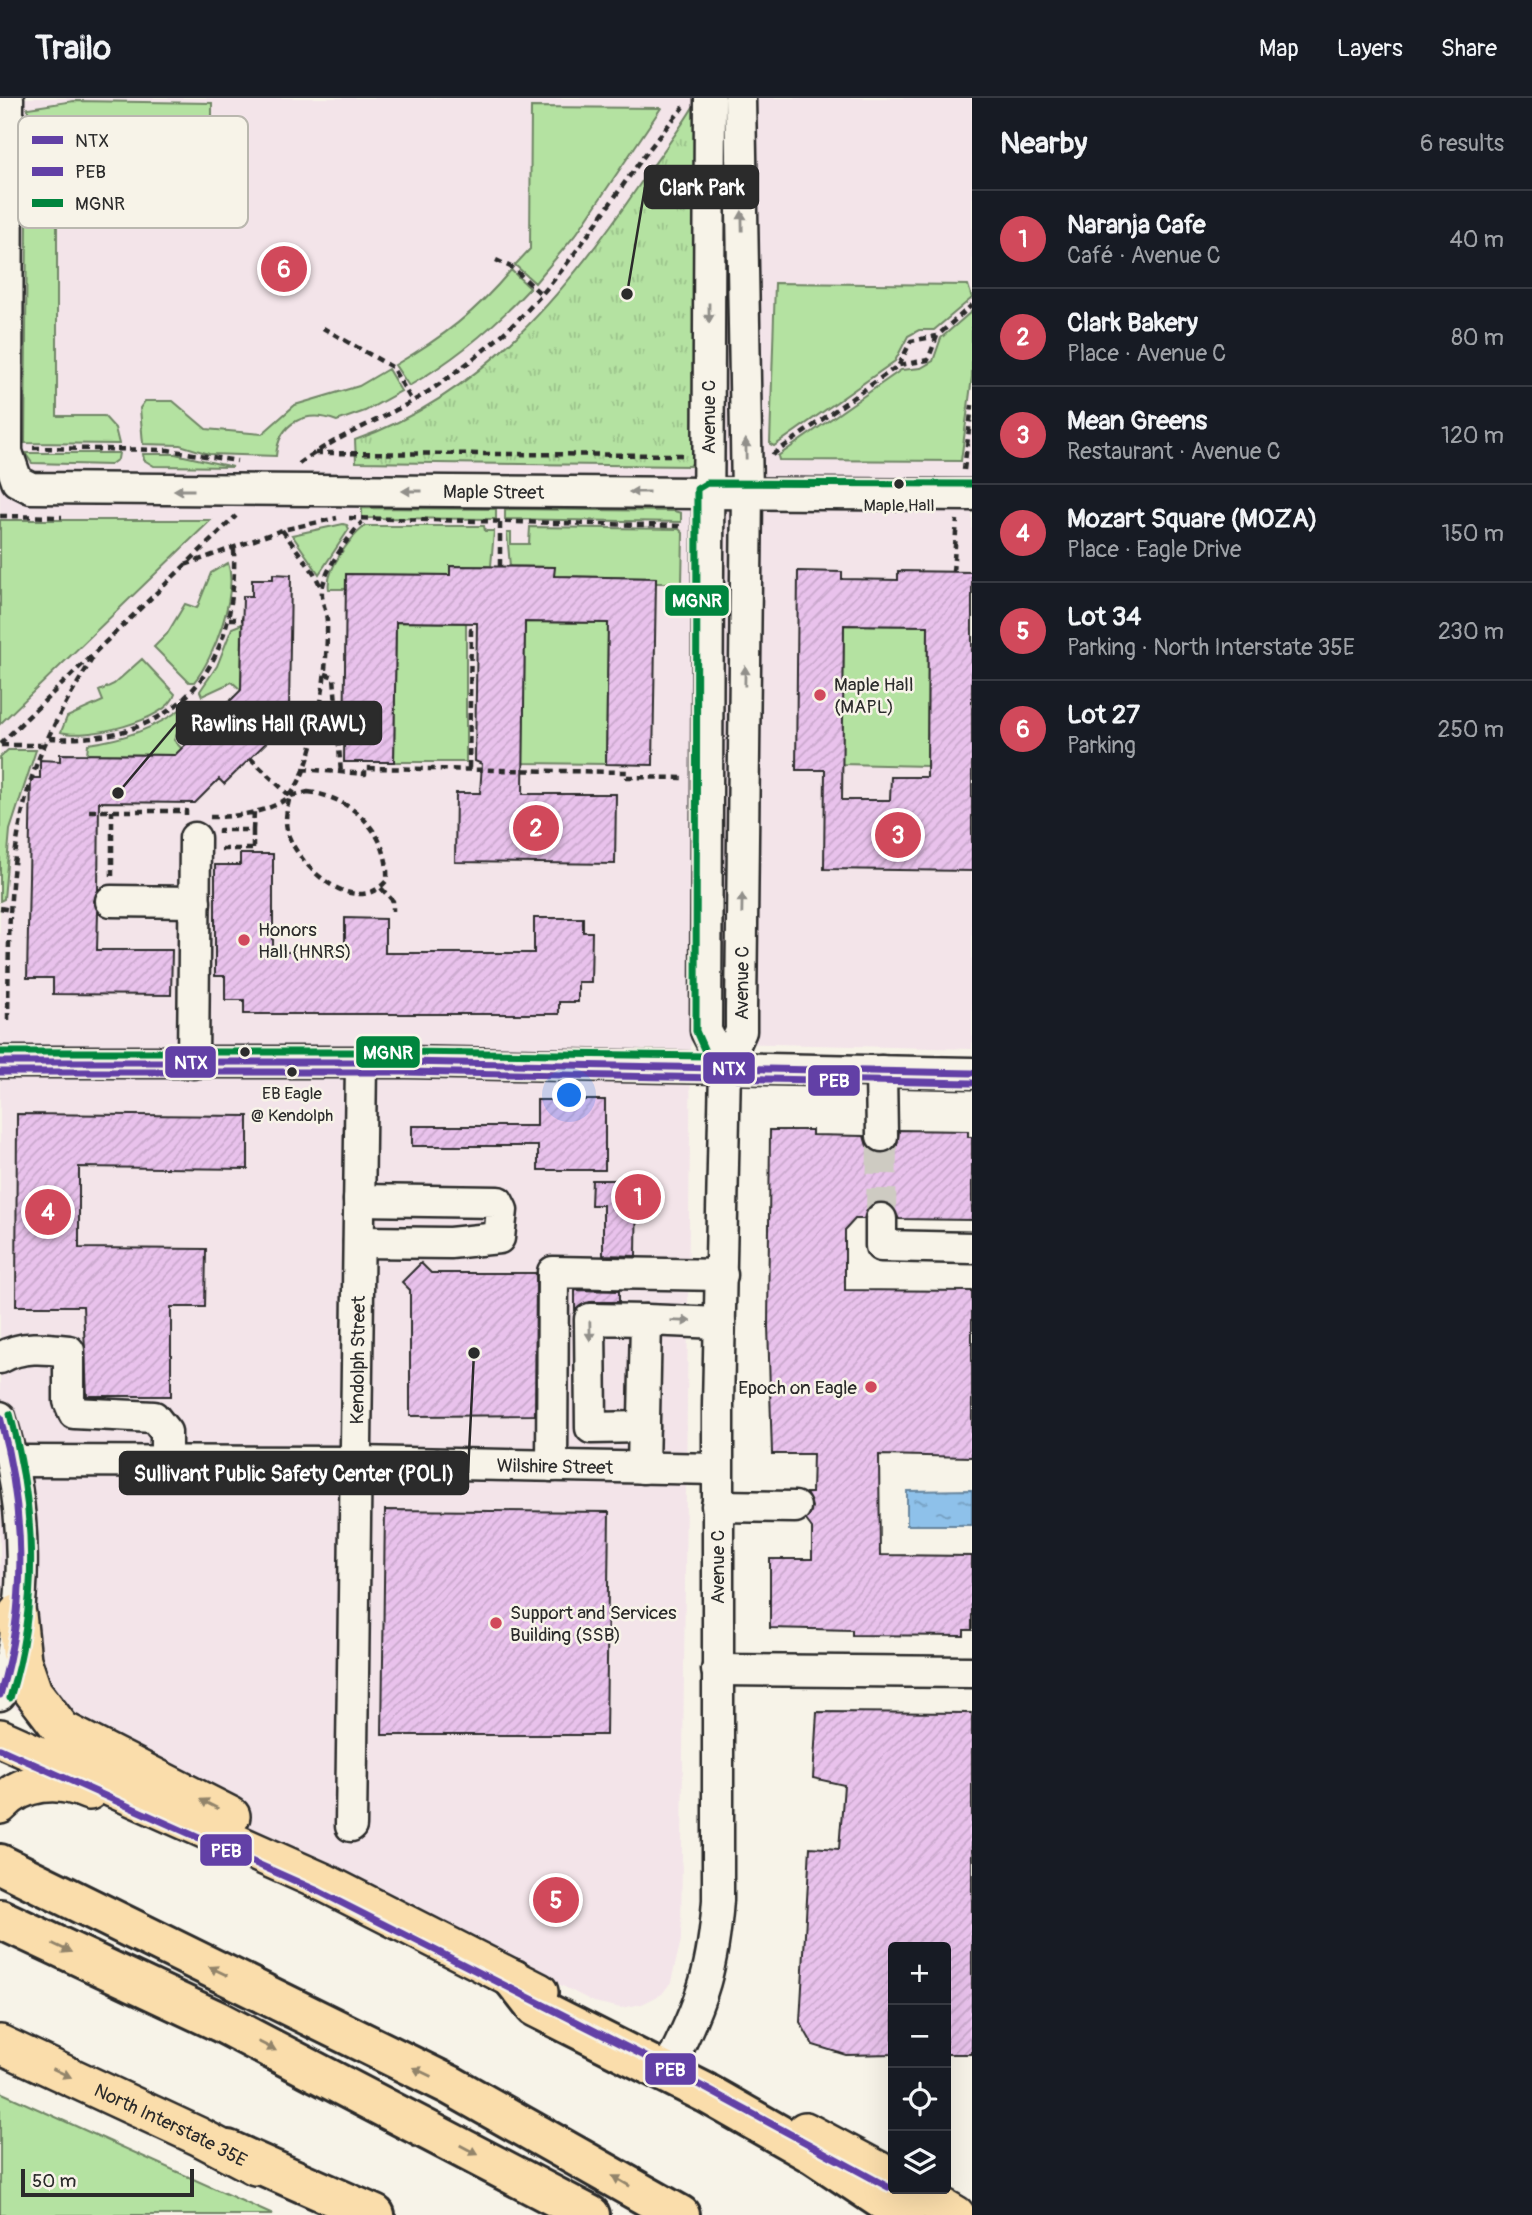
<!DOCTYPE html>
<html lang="en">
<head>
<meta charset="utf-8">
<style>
	:root { --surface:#171b24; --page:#20242c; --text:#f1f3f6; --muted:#9ea1a6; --line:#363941; --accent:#d1495b }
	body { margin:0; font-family:Pangolin,sans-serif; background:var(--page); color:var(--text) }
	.controls { position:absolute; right:21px; bottom:21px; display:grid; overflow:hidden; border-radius:7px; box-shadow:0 7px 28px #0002 }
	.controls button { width:63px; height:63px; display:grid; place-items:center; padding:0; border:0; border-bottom:2px solid var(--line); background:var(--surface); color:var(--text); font:35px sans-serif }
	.scale { position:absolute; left:21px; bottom:18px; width:173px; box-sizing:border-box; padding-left:7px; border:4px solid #2b2b2b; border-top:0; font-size:19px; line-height:24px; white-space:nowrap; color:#2b2b2b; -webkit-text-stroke:5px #f7f3e8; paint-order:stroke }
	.you { position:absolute; left:570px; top:998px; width:24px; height:24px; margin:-18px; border:5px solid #fff; border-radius:50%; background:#1a73e8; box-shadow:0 0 0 10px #1a73e833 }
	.badge { display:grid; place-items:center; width:46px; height:46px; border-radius:50%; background:var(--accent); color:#fff; font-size:23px; font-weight:700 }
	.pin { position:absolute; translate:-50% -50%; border:4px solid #fff; box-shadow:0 2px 7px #0006 }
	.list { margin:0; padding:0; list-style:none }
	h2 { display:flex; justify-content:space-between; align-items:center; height:91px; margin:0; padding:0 28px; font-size:30px }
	h2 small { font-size:23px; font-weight:400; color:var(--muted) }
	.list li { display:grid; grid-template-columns:46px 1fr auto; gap:21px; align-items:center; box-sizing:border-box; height:98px; padding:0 28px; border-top:2px solid var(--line) }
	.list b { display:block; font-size:26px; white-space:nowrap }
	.list p { margin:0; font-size:23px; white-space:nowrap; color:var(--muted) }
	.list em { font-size:23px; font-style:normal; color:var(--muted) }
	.icon { flex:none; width:38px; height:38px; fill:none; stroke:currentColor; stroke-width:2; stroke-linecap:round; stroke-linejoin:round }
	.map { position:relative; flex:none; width:972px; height:2117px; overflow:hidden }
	header { display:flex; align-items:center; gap:42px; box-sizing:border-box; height:98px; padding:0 35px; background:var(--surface); border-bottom:2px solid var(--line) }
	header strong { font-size:33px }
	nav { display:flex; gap:38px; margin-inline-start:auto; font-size:24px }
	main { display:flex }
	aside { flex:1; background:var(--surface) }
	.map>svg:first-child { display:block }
	.built { fill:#f3e4e9 }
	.green { fill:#b4e2a1; stroke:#708666; stroke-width:2 }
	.park { fill:url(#park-tufts); stroke:#708666; stroke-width:2 }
	.water { fill:url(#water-ripples); stroke:#66859e; stroke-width:2 }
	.building { fill:url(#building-hatch); stroke:#2b2b2b; stroke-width:2; fill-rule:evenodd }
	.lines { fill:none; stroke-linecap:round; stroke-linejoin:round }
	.minor-tunnel { stroke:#cecbc2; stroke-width:30; stroke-dasharray:30 15; stroke-linecap:butt }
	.minor-casing { stroke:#2b2b2b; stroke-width:35 }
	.major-casing { stroke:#2b2b2b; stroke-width:42 }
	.highway-casing { stroke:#2b2b2b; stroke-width:44 }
	.path { stroke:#2b2b2b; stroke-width:4.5; stroke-dasharray:7 5; stroke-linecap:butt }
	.minor { stroke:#f7f3e8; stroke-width:30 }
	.major { stroke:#faddab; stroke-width:37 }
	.highway { stroke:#faddab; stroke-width:38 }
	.bus-1-casing { stroke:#f7f3e8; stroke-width:12 }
	.bus-2-casing { stroke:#f7f3e8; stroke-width:12 }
	.bus-3-casing { stroke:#f7f3e8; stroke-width:12 }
	.bus-1 { stroke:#6240a6; stroke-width:7 }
	.bus-2 { stroke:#6240a6; stroke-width:7 }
	.bus-3 { stroke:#00853e; stroke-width:7 }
	.oneway { fill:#918f8a }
	.oneway2 { fill:#92846b }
	.bus-dot { fill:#2b2b2b; stroke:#f7f3e8; stroke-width:2.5 }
	.poi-dot { fill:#d1495b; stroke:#f7f3e8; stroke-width:2.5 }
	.labels { text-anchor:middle; stroke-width:5; stroke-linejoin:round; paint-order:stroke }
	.bus-label { font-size:17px; fill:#2b2b2b; stroke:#f7f3e8 }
	.street-label { font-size:19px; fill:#2b2b2b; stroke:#f7f3e8 }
	.poi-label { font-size:19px; fill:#2b2b2b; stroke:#f7f3e8; text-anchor:start }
	.key { fill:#f7f3e8; stroke:#bab7af; stroke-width:2 }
	.key-label { font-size:19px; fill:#2b2b2b }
	.leader { fill:none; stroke:#2b2b2b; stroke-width:2.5 }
	.callout-dot { fill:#2b2b2b; stroke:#f7f3e8; stroke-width:2.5 }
	.callout { fill:#2b2b2b; stroke:#2b2b2b; stroke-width:2.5 }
	.callout-label { font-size:21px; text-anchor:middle; font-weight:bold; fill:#fff }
	.line-badge { stroke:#f7f3e8; stroke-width:2.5 }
	.badge-label { font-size:19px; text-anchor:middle; font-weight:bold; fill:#fff }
</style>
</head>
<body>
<header>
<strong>Trailo</strong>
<nav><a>Map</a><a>Layers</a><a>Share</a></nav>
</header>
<main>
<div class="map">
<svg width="972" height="2117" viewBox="0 0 972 2117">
	<defs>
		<pattern id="park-tufts" width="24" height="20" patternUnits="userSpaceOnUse" patternTransform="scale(1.75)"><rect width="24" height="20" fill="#b4e2a1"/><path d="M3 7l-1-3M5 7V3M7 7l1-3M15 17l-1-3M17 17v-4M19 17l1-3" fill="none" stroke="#9bc28b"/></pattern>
		<pattern id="water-ripples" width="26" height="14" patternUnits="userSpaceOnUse" patternTransform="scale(1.75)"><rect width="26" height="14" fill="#8ec1ea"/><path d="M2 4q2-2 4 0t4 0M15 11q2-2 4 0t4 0" fill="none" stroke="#749dbe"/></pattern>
		<pattern id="building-hatch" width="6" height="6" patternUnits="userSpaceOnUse" patternTransform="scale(1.75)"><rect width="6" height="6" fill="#e9c2ec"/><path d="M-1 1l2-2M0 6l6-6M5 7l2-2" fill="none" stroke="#c8a7cb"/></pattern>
	</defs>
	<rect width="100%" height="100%" fill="#f7f3e8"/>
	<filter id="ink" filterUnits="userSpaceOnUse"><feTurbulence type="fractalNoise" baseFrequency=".0143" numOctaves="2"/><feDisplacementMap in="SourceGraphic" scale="14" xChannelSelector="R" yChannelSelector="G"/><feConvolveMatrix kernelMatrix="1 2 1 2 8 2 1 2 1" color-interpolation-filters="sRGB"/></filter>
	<g filter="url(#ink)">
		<path class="built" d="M0 0H972V951L691 944 681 1842 671 1884 662 1896 642 1906 621 1910 594 1904 0 1602Z"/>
		<path class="green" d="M74 3 212 5V21H57V318H104L115 330 119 346 25 345 28 10Z
			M531 9 661 10 577 135 535 185 515 167 530 151Z
			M511 172 530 190C495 228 454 262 409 288L395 267C443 239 475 215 511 172Z
			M775 185 968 187 972 200 934 232H919L908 238 895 263 774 348 770 346Z
			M972 213V279L961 363 779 362 778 358 901 272 921 270 933 263 941 240Z
			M388 271 401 293 365 313 337 323C306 311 279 324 276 358L209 356 180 347 143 346 140 310 145 303H173L206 331 262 336 295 307 359 288Z
			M25 355H119L118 361 110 367 32 365Z
			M143 356H175L233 369 154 368 144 362Z
			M362 410 496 411V421L362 420Z
			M505 411 674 413 681 415V424L505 421Z
			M0 422H211L0 626Z
			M343 426 347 427 349 431 319 476 292 437Z
			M365 428H484L485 433H494L491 468H450V477L346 476V491H329C325 472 350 440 365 428Z
			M530 429 679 431 683 435 682 485H656V480L554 478V469L510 468 507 435H511V446H529Z
			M228 465C238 495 214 561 194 584H189L154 549 167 536 185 506 197 510 211 475Z
			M396 524 466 525V664H394Z
			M525 524 608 525 606 666 523 665Z
			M242 526 241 592 232 584 202 598 200 593 217 568 232 530Z
			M844 527 928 528 927 668 842 666Z
			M142 561 175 596C168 623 85 642 61 634L67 619 103 603 99 593 114 586Z
			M184 609 189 610 174 642 182 651 175 657 87 656 88 646C124 641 154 631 184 609Z
			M8 652H36L10 732 4 801 0 803V659Z
			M0 1994 273 2117H0Z"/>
		<path class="park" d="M698 8 695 361 690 368 356 364 355 342C482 298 569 191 642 83 659 59 678 34 693 9Z"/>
		<path class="water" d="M972 1392V1427H907V1393Z"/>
		<path class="building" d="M450 468 555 469 554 478 656 480 653 667 606 666 608 525 525 524 523 696H616L615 766 455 764 456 695H480L482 666 475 663 477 525 396 524 394 664H344L346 476 450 477Z
			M798 473 842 474V481L898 482V473L972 474V773L824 771 825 672H796ZM844 527 928 528 927 679H891L890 702H842Z
			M273 476 291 477 289 612 268 633 273 638 224 686 219 681 195 705 99 704 98 792 94 803 98 814 97 852H172L171 897 53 896V880H27L31 680H40V662L60 663V656L175 657 195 637 192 633 219 606 223 610 241 592 243 498H252V481H273Z
			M240 756H273V854H345V820L385 821V855H534V820H583V834H592L591 884H578V904H559V916H244V902H225V878H215V767H240Z
			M537 1002H605V1072H538V1048H412V1028H537Z
			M17 1016 248 1018V1071L79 1069V1150L206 1151 205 1209H171V1298H87L83 1208H16Z
			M770 1032H812V1037L864 1038 867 1048 882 1055 897 1047 899 1032 968 1033V1039H972V1122L899 1121 890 1106 880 1104 872 1106 864 1121H855L845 1132V1192L972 1193V1359L879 1357 880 1457 972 1458V1532H964V1538L852 1537V1532L770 1530V1461H812V1430L806 1422 812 1409 806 1395H812L813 1356H772L768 1228Z
			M592 1082H637L636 1158 603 1157V1107H591Z
			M421 1165 431 1175H536L535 1317 410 1318V1192L402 1184Z
			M575 1192 619 1193V1204H590L575 1212Z
			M385 1412 609 1414 606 1637H382Z
			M817 1614 972 1615V1956H946V1849H893V1956L846 1957 813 1947 800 1924 810 1749 839 1751 844 1687 813 1680Z"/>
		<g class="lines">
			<path class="minor-tunnel" d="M881 1121 882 1038"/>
			<g class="minor-casing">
				<g id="minor">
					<path id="s1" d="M8 0 7 354 17 383 31 390 972 397"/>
					<path d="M710 0 706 933 725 969"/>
					<path d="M111 803 195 804"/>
					<path d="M0 964H406L972 975"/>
					<path d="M193 965 195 740"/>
					<path d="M881 973 882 1038"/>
					<path d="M359 1102 498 1104 502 1112 499 1140 450 1145 359 1144"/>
					<path d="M881 1121V1148L972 1150"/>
					<path d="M0 1260C22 1247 45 1250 69 1253V1303L74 1315 154 1319 166 1334V1364"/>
					<path d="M0 1319C27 1406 31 1511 0 1597"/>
					<path d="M644 1329 591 1330 590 1221 646 1222"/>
					<path id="s2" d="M14 1363 357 1364 717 1371"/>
					<path d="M552 1368 553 1174 722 1177"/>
					<path d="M643 1370 646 1222 720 1225"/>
					<path d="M717 1408 795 1409"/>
					<path d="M717 1572 972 1574"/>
					<path id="s3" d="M351 1728 361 964"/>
					<path id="s4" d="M673 1961C703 1901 713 1869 718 1802V1308L725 969 741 933V913L747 395 740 0"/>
				</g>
			</g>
			<g class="major-casing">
				<g id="major">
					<path d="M17 1516 22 1562 33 1594 62 1632 231 1718"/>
					<path d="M0 1640 325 1785 539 1894"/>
					<path d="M0 1707C22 1682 59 1679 89 1693"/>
					<path id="s5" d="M0 1946 198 2038 255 2068"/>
					<path d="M805 2033 893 2080"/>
					<path d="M912 2091 956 2117"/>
				</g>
			</g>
			<g class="highway-casing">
				<path id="highway" d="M0 1766 450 1987 680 2117
					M0 1821 220 1924 590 2117
					M513 1881 535 1909 706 1995 813 2056 905 2117
					M228 2052 375 2117"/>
			</g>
			<path class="path" d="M496 162 513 170 542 197
				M323 230 392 269 412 303
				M899 267 911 243 937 238
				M33 350 168 352 237 363
				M315 355 684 357
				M772 357 899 267 928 262 937 238 972 207
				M299 366C329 343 360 331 392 314 430 296 465 268 497 241 576 173 616 84 684 9
				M964 372 972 307
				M0 418 62 419
				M349 420 683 428
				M282 432 314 475 322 491
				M185 467 282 432 337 420
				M500 468V422
				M953 474 957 422
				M229 521H242
				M325 576 334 579 341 676
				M49 640C175 647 238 574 234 451
				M0 646 236 418
				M1 647H45
				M250 660 290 698
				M469 670 471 532H477
				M302 671 365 676V670L627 674V679L682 680
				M308 694C352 699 390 736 387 782 356 821 300 770 288 736 284 723 287 710 290 698Z
				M89 713H186V717
				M210 719C231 720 278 713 291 696 318 662 328 567 327 524 327 514 321 503 322 493 324 471 349 439 362 424
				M220 736V732H253L254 714
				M221 751H253V756
				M253 751V732
				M112 778V713
				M381 790 393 803V813
				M0 810 11 812
				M8 922C9 841 7 758 32 679 46 636 72 595 95 556"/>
			<use href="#minor" class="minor"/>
			<use href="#major" class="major"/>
			<use href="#highway" class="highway"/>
			<g class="bus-1-casing">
				<path id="bus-1" d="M0 964H406L972 975
					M0 1319C25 1413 28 1504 0 1597"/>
			</g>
			<g class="bus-2-casing">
				<path id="bus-2" d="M0 974H406L972 985
					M0 1651 320 1794 668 1970 888 2089"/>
			</g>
			<g class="bus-3-casing">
				<path id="bus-3" d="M0 954H406L707 958 696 933 697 391 707 385 972 386
					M10 1600C39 1505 36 1412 10 1316"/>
			</g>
			<use href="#bus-1" class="bus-1"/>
			<use href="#bus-2" class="bus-2"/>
			<use href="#bus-3" class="bus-3"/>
		</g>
		<defs><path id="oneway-solid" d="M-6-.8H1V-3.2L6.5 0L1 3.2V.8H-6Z" transform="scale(1.75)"/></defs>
		<g class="oneway">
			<use href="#oneway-solid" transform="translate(742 123) rotate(-91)"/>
			<use href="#oneway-solid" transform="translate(709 215) rotate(90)"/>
			<use href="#oneway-solid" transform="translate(746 351) rotate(-91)"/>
			<use href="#oneway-solid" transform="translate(184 392) rotate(180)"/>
			<use href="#oneway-solid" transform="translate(412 393) rotate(-180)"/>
			<use href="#oneway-solid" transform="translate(639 394) rotate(-180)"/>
			<use href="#oneway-solid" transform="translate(745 578) rotate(-89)"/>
			<use href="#oneway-solid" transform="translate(742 806) rotate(-89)"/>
			<use href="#oneway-solid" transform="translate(681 1223) rotate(2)"/>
			<use href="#oneway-solid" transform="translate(590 1233) rotate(89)"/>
		</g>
		<g class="oneway2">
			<use href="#oneway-solid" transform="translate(209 1706) rotate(-153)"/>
			<use href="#oneway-solid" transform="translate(62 1850) rotate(25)"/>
			<use href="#oneway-solid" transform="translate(218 1873) rotate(-154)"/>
			<use href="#oneway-solid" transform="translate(267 1948) rotate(27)"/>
			<use href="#oneway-solid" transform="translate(422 1974) rotate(-154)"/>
			<use href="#oneway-solid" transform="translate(62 1975) rotate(25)"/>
			<use href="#oneway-solid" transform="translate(469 2052) rotate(28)"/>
			<use href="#oneway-solid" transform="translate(621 2083) rotate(-150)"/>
		</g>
	</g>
	<g class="bus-dot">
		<circle cx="899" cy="386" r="6"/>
		<circle cx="245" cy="954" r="6"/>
		<circle cx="292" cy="974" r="6"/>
	</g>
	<g class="poi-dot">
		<circle cx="820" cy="597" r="7"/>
		<circle cx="244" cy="842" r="7"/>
		<circle cx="871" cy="1289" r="7"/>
		<circle cx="496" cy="1525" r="7"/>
	</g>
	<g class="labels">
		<g class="bus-label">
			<text x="899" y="413">Maple Hall</text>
			<text x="292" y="1001">EB Eagle<tspan x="292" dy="22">@ Kendolph</tspan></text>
		</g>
		<g class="street-label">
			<text transform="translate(708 319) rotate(-90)" y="7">Avenue C</text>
			<text dy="7" stroke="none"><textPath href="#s1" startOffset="863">Maple Street</textPath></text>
			<text dy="7" stroke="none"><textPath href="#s4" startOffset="1087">Avenue C</textPath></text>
			<text dy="7" stroke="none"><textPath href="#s3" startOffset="466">Kendolph Street</textPath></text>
			<text dy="7" stroke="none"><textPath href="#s2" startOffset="541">Wilshire Street</textPath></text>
			<text transform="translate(717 1469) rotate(-90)" y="7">Avenue C</text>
			<text dy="7" stroke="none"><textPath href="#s5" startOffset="189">North Interstate 35E</textPath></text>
		</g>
		<g class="poi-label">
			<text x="834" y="593">Maple Hall<tspan x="834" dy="22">(MAPL)</tspan></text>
			<text x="258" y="838">Honors<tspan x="258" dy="22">Hall (HNRS)</tspan></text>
			<text x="857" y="1296" text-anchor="end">Epoch on Eagle</text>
			<text x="510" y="1521">Support and Services<tspan x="510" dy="22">Building (SSB)</tspan></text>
		</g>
	</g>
	<rect x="18" y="18" width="230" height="112" rx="10" class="key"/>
	<rect x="32" y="38" width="31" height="8" fill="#6240a6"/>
	<rect x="32" y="69" width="31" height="9" fill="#6240a6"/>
	<rect x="32" y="101" width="31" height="8" fill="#00853e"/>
	<g class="key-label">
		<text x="75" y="49">NTX</text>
		<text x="75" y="80">PEB</text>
		<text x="75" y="112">MGNR</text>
	</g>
	<path class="leader" d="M627 196L645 89M118 695L177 625M474 1255L468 1375"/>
	<g class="callout-dot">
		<circle cx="627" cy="196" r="7"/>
		<circle cx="118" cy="695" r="7"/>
		<circle cx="474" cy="1255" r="7"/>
	</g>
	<g class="callout">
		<rect x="645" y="68" width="113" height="42" rx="7"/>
		<rect x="177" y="604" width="204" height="42" rx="7"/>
		<rect x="120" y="1354" width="348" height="42" rx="7"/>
	</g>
	<g class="callout-label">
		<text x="702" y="97">Clark Park</text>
		<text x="279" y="633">Rawlins Hall (RAWL)</text>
		<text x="294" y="1383">Sullivant Public Safety Center (POLI)</text>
	</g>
	<g class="line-badge">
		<rect x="664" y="486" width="66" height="33" rx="7" fill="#00853e"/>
		<rect x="355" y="937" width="66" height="34" rx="7" fill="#00853e"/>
		<rect x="164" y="947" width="53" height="34" rx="7" fill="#6240a6"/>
		<rect x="702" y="953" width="54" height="34" rx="7" fill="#6240a6"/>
		<rect x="807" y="966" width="54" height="33" rx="7" fill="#6240a6"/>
		<rect x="199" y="1735" width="54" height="34" rx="7" fill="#6240a6"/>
		<rect x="644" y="1954" width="53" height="34" rx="7" fill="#6240a6"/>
	</g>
	<g class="badge-label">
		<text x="697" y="509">MGNR</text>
		<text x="388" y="961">MGNR</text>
		<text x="191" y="971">NTX</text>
		<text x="729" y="977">NTX</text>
		<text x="834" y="989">PEB</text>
		<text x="226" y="1759">PEB</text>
		<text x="670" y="1978">PEB</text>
	</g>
</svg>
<div class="controls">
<button>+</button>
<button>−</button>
<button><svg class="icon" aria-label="locate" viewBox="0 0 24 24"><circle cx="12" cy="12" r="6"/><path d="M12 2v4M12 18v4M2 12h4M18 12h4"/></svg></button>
<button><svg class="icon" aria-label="layers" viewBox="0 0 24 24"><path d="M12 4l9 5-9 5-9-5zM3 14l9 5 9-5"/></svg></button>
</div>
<div class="scale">50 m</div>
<div class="you"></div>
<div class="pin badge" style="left:638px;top:1099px">1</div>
<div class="pin badge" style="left:536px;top:730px">2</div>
<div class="pin badge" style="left:898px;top:737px">3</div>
<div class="pin badge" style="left:48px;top:1114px">4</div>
<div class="pin badge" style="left:556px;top:1802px">5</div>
<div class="pin badge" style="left:284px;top:171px">6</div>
</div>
<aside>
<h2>Nearby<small>6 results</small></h2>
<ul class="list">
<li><span class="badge">1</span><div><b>Naranja Cafe</b><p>Café · Avenue C</p></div><em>40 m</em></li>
<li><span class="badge">2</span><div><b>Clark Bakery</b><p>Place · Avenue C</p></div><em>80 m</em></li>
<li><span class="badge">3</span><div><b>Mean Greens</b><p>Restaurant · Avenue C</p></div><em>120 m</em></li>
<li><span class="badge">4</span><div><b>Mozart Square (MOZA)</b><p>Place · Eagle Drive</p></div><em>150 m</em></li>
<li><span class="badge">5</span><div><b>Lot 34</b><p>Parking · North Interstate 35E</p></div><em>230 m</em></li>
<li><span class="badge">6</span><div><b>Lot 27</b><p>Parking</p></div><em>250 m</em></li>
</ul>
</aside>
</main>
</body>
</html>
